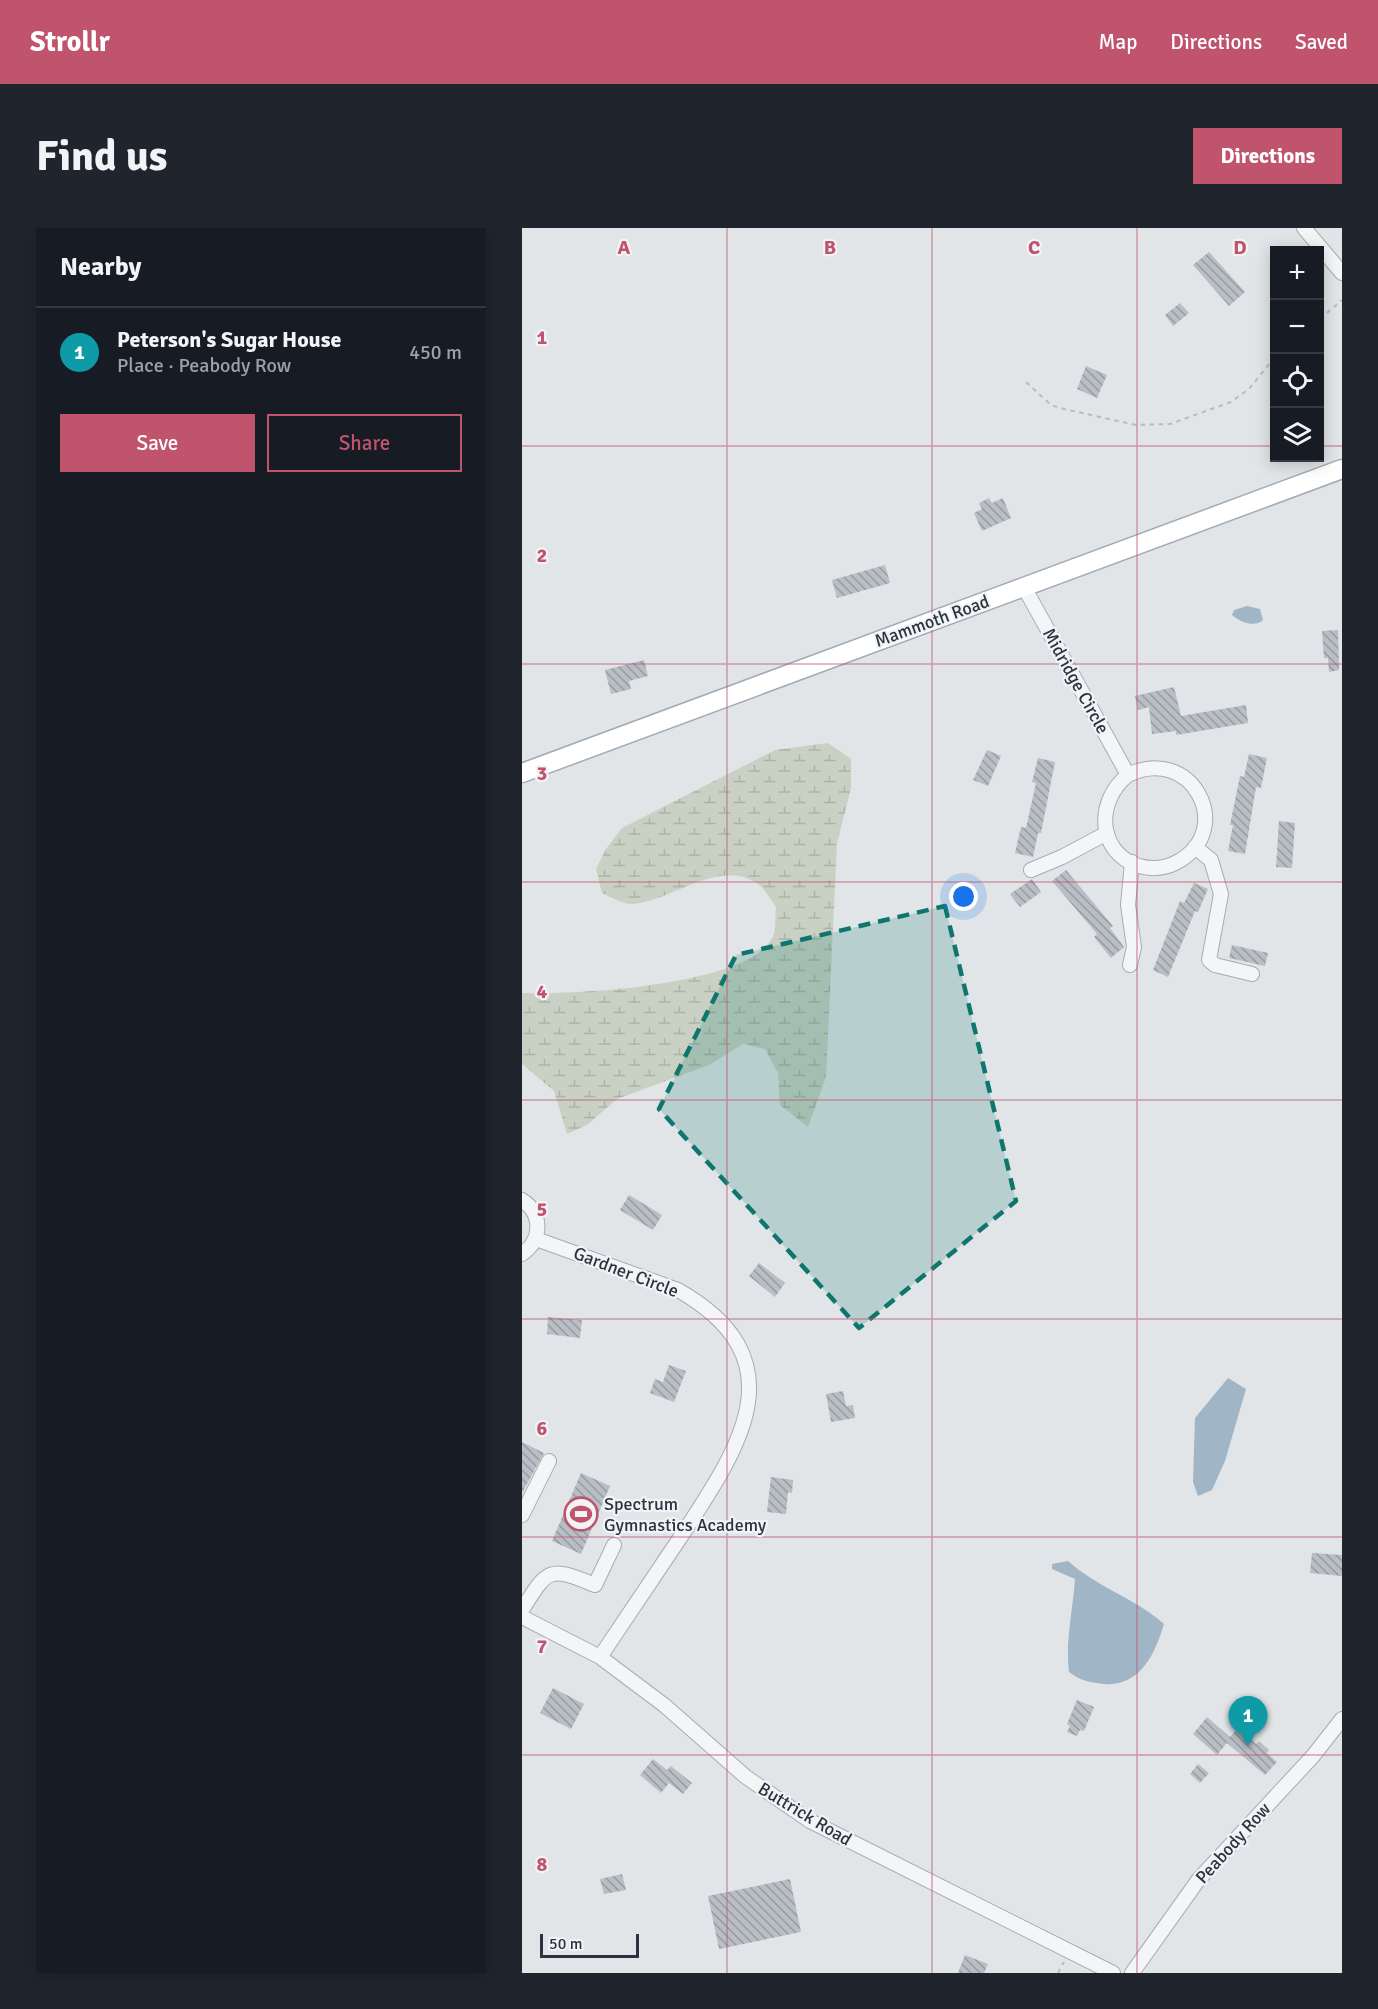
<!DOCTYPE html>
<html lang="en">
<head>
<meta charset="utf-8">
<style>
	:root { --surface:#171b24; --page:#20242c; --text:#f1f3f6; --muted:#9ea1a6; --line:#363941; --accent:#c0546d }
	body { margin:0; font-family:Signika,sans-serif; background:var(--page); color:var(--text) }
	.controls { position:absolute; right:18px; top:18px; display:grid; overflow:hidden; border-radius:0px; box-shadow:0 3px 15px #0003 }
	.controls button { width:54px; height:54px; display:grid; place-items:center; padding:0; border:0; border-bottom:2px solid var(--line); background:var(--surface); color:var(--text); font:30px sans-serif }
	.scale { position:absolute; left:18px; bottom:15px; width:99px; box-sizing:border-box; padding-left:6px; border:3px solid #2b343e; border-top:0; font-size:16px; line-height:21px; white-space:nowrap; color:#2b343e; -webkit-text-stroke:4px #f1f3f6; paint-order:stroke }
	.you { position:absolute; left:442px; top:669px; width:21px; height:21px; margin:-15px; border:4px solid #fff; border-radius:50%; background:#1a73e8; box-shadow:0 0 0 9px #1a73e833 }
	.badge { display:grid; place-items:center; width:39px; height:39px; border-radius:50%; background:var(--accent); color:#fff; font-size:20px; font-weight:700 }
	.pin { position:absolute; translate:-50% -50px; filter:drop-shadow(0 2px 3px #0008) }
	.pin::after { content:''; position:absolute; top:32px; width:21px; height:18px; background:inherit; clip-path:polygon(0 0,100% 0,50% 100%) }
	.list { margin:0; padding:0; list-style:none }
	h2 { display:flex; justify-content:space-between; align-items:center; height:78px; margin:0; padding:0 24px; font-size:26px }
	h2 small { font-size:20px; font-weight:400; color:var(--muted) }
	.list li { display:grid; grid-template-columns:39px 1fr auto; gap:18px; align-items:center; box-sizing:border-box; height:90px; padding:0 24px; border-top:2px solid var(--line) }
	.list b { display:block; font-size:22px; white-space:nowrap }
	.list p { margin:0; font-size:20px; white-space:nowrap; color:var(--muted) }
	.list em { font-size:20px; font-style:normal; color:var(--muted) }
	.actions { display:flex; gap:12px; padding:18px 24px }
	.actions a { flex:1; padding:14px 0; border:2px solid var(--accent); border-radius:0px; text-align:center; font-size:21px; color:var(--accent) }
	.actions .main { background:var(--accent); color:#fff }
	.icon { flex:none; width:33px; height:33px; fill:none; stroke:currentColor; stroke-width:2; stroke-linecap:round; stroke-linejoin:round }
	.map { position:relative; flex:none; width:820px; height:1745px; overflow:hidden; border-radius:0px }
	header { display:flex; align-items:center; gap:36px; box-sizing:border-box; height:84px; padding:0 30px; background:var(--accent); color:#fff }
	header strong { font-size:28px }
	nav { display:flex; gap:33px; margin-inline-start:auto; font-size:21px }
	.intro { display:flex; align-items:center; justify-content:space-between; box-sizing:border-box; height:144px; padding:0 36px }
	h1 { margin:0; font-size:42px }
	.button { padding:15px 27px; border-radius:0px; background:var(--accent); color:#fff; font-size:21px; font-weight:700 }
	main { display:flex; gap:36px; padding:0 36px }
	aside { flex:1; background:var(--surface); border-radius:0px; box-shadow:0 3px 15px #0003 }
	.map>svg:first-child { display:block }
	.wetland { fill:url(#wetland-marsh) }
	.water { fill:#a0b5c5 }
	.building { fill:url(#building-back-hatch) }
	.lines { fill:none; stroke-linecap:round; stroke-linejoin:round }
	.minor-casing { stroke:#a7acb2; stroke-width:16 }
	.major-casing { stroke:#a2aab3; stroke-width:21 }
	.path { stroke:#b8bbc0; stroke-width:2; stroke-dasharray:4.5 4.5; stroke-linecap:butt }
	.minor { stroke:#f4f5f7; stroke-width:14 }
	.major { stroke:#fff; stroke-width:18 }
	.marked { fill:#0f766e; fill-opacity:0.2; stroke:#0f766e; stroke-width:4.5; stroke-dasharray:12 8; stroke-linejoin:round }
	.grid { fill:none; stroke:#c0546d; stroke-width:1.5; stroke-opacity:0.55 }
	.labels { text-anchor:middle; stroke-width:4.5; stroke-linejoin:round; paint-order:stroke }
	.street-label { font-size:18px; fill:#2b343e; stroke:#f1f3f6 }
	.poi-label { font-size:18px; fill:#2b343e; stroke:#f1f3f6; text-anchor:start }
	.grid-label { font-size:20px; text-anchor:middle; font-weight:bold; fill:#c0546d; stroke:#f1f3f6; stroke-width:4.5; stroke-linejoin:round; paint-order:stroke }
</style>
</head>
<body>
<header>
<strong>Strollr</strong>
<nav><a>Map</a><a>Directions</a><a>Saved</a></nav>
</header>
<div class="intro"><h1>Find us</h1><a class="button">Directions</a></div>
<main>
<aside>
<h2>Nearby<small></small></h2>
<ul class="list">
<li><span class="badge" style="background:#0f9aa8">1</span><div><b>Peterson's Sugar House</b><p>Place · Peabody Row</p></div><em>450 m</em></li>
</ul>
<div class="actions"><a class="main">Save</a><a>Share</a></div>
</aside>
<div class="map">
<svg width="820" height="1745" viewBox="0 0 820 1745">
	<defs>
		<pattern id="wetland-marsh" width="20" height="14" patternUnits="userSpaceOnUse" patternTransform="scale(1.5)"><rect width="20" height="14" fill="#c8d1c3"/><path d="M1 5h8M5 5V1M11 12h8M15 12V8" fill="none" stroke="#acb4a9"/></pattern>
		<pattern id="building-back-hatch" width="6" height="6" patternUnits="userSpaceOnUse" patternTransform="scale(1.5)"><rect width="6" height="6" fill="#b9bec5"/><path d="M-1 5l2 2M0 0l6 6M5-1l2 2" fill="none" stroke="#979ba1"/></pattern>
	</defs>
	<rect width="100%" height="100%" fill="#e1e5e8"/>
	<path class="wetland" d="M306 515 329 531V560L315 615 304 849 286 899 258 877 256 845 243 821 221 816 187 837 95 871 65 897 45 906 32 863 0 836V765C47 767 235 758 252 706 254 698 253 687 254 679 249 672 243 661 236 656 197 629 151 673 111 676 102 677 89 669 80 665L74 641 84 621 100 600 253 522Z"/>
	<path class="water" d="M725 378 738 381 741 392C732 400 718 394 710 387L712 382Z
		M706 1150 724 1161 703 1233 690 1262 676 1268 671 1254 673 1190Z
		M546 1333C576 1360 613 1370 642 1396 633 1426 618 1459 582 1456 567 1454 559 1453 547 1444 543 1413 551 1382 553 1351L530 1341V1336Z"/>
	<path class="building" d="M687 24 723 64 707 78 671 37Z
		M658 75 667 85 651 98 643 87Z
		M564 138 585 147 575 170 555 161Z
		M467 270 470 275 481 270 489 290 460 303 452 285 460 281 457 275Z
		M363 337 368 355 315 370 310 352Z
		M816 402 817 442 807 444 806 430H802L800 403Z
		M122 432 126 448 107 453 109 461 89 466 83 442Z
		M652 459 659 488 724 477 726 495 654 507V503L630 506 627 479 616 482 613 468Z
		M465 522 479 528 466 558 451 552Z
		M727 526 745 530 739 560 734 559 723 626 706 623 711 597H708L718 548 722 549Z
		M516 530 533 534 519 605H516L511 629 493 625 499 599 504 600 514 555 510 554Z
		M757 593 773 595 770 640 754 639Z
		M544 642 591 698 588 700 602 719 589 730 572 709 575 706 530 653Z
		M510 651 519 664 498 679 488 666Z
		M672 655 686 661 676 684 673 683 646 749 631 742 658 673 662 675Z
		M710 717 746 725 743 738 707 730Z
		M107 967 140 987 131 1002 98 982Z
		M237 1035 263 1055 253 1069 227 1048Z
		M26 1089 60 1092 58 1110 25 1106Z
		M147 1137 164 1143 152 1174 128 1165 133 1151 141 1154Z
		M321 1163 324 1178 331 1177 333 1190 309 1194 304 1166Z
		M0 1214 22 1225 0 1265Z
		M59 1245 88 1258 59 1326 30 1313Z
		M249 1249 271 1252 270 1265 266 1264 264 1286 245 1284Z
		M790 1325 820 1327V1348L788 1345Z
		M31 1460 62 1476 49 1501 18 1485Z
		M555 1472 572 1479 562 1503 558 1502 555 1508 545 1504 548 1498 545 1496Z
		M685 1489 708 1509 716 1500 734 1516 737 1513 747 1522 745 1525 755 1534 743 1547 705 1515 695 1527 671 1506Z
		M131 1531 145 1542 149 1538 170 1555 161 1566 147 1555 139 1565 118 1547Z
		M676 1536 687 1545 678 1555 668 1546Z
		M100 1646 104 1662 82 1666 78 1651Z
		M268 1651 279 1704 197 1721 186 1668Z
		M443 1727 466 1736 462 1745H436Z"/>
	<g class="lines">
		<g class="minor-casing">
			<path id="minor" d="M782 0 820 45
				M502 359 606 547C574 572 574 624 617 638 631 642 645 640 657 633 714 600 669 516 606 547
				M673 619 689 632 699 666 687 732 693 737 730 746
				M509 642 540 629 585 605
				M608 737 612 719 606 677 610 634
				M0 972C21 986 20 1012 0 1026
				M14 1011 156 1062C277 1131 219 1217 162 1304 134 1346 106 1388 78 1429
				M0 1287 27 1233
				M0 1382C26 1340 27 1338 73 1357L92 1317
				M0 1389 78 1429 142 1477 224 1549 288 1593 591 1745
				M610 1745 677 1651 791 1528 820 1491"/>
		</g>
		<g class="major-casing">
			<path id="major" d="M0 545 820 241"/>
		</g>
		<path class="path" d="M798 91 820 72
			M504 154 529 177 542 181 614 197 648 196 709 174 727 161 752 130
			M536 1745 542 1734"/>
		<use href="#minor" class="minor"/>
		<use href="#major" class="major"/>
	</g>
	<path class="marked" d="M423 678 494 973 337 1100 137 881 214 727Z"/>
	<path class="grid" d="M205 0V1745M410 0V1745M615 0V1745M0 218H752M798 218H820M0 436H820M0 654H820M0 872H820M0 1091H820M0 1309H820M0 1527H820"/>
	<defs>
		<g id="stadium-ring" transform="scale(1.725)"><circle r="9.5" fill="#f1f3f6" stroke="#c0546d" stroke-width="1.5"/><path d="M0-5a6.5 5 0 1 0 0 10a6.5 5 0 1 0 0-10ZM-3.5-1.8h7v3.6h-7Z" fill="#c0546d"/></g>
	</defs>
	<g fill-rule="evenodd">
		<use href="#stadium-ring" x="59" y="1286"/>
	</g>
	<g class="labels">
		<g class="street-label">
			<text transform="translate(410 393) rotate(-20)" y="6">Mammoth Road</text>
			<text transform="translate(554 453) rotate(61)" y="6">Midridge Circle</text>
			<text transform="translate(104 1044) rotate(21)" y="6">Gardner Circle</text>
			<text transform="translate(283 1586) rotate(31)" y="6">Buttrick Road</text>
			<text transform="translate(711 1615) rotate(-48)" y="6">Peabody Row</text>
		</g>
		<g class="poi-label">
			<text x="82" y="1282">Spectrum<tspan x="82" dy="21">Gymnastics Academy</tspan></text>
		</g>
	</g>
	<g class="grid-label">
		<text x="102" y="26">A</text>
		<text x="308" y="26">B</text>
		<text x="512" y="26">C</text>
		<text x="718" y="26">D</text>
		<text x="20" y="116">1</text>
		<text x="20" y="334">2</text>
		<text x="20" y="552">3</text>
		<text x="20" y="770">4</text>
		<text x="20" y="988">5</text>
		<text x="20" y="1207">6</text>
		<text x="20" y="1425">7</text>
		<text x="20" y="1643">8</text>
	</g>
</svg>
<div class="controls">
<button>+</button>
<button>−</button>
<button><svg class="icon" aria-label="locate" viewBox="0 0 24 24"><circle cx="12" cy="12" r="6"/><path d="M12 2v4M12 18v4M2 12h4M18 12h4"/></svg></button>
<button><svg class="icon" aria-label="layers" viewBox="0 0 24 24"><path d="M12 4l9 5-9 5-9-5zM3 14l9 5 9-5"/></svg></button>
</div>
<div class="scale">50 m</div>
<div class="you"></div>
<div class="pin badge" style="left:726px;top:1518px;background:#0f9aa8">1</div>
</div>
</main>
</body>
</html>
